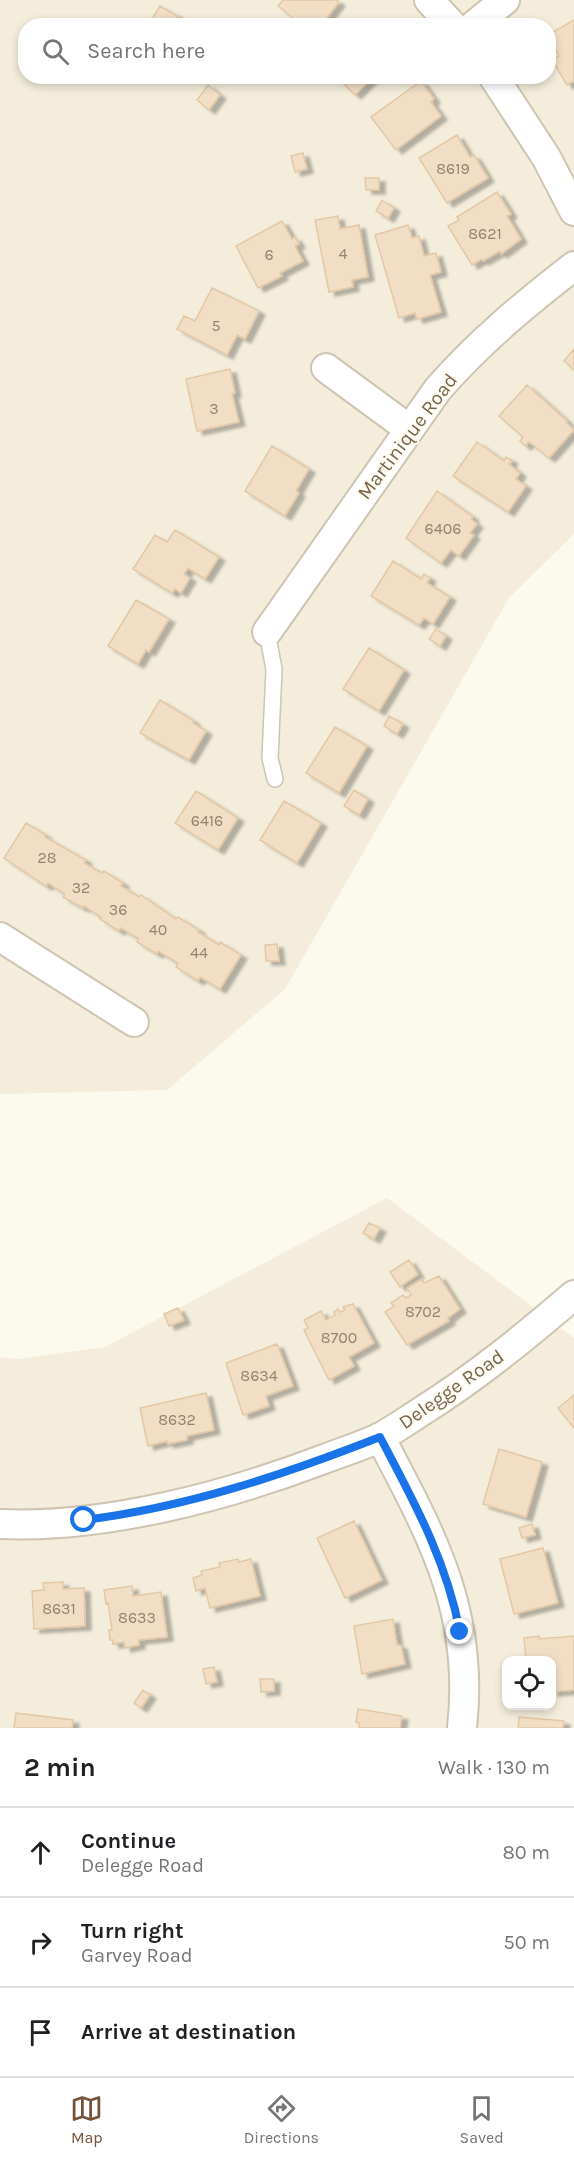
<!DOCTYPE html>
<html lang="en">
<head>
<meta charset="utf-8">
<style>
	:root { --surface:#fff; --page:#f2f2f2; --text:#202124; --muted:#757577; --line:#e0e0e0; --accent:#77523b }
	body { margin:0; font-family:Karla,sans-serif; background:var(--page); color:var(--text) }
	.controls { position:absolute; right:18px; bottom:18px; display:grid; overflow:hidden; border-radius:12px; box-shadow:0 3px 9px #0003 }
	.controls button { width:54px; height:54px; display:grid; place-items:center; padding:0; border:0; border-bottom:2px solid var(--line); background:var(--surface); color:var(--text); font:30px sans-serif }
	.stop { position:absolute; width:18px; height:18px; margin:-14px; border:4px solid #1a73e8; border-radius:50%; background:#fff }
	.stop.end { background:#1a73e8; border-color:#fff; box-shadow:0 2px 6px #0008 }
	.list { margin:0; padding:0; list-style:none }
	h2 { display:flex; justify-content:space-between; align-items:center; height:78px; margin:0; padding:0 24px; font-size:26px }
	h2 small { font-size:20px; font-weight:400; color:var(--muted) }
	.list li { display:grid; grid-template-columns:39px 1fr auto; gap:18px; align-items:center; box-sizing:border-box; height:90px; padding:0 24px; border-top:2px solid var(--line) }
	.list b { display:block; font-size:22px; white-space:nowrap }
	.list p { margin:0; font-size:20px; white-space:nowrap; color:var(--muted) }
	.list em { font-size:20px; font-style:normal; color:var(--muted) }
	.icon { flex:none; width:33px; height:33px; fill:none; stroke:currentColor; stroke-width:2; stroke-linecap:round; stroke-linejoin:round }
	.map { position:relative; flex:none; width:574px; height:1728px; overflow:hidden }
	.search { position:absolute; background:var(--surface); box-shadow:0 3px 9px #0003; left:18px; right:18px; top:18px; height:66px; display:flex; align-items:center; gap:15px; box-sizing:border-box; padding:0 21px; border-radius:24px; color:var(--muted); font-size:22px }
	.sheet { height:348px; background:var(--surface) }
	nav { display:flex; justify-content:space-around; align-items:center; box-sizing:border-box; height:84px; border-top:2px solid var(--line); background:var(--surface); font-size:16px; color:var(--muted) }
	nav a { display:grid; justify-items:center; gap:3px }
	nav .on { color:var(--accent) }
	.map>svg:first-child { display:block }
	.residential { fill:#f4eddb; fill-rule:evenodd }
	.building { fill:#f1dec5; stroke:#e3c8a6; stroke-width:1.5; filter:url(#shadow) }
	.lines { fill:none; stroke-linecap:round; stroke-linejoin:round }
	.lane-casing { stroke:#cfc4b1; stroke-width:18 }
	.street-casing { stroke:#cfc4b1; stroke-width:32 }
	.lane { stroke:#fff; stroke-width:15 }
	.street { stroke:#fff; stroke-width:28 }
	.route { stroke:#1a73e8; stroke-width:8 }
	.labels { text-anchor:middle; stroke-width:4.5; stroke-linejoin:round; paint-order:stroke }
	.number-label { font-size:16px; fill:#96836c }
	.street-label { font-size:20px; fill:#78654f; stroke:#fffcf3 }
</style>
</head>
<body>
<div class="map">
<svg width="574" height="1728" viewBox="0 0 574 1728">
	<defs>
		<filter id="shadow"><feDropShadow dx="6" dy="4" stdDeviation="1.5" flood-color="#0004"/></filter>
	</defs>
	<rect width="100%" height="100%" fill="#fcf9ed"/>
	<path class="residential" d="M0 0H574V534L509 598 285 989 167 1090 0 1094ZM26 26H548V76H26Z
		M387 1198 574 1338V1728H0V1357L19 1359 105 1347ZM506 1660H552V1706H506Z"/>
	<path class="building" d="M283 0H336L339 2 321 26H303L278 6Z
		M160 6 177 16 171 26H148Z
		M180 16 191 22 189 26H174Z
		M574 20V81L567 85 552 60 559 56 548 35Z
		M336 76H374L355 95Z
		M421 81 434 99 431 102 441 116 396 150 371 117Z
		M208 85 220 95 209 110 197 100Z
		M457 135 470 157 474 155 488 178 447 203 419 158Z
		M303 153 307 169 295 172 291 156Z
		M365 178H379V190H366Z
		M497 192 511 214 507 216 521 239 501 254 500 251 483 261 482 259 472 265 448 226 459 220 457 217Z
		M382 200 394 208 388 218 376 211Z
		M338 216 340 229 359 225 368 277 352 280 353 287 329 292 315 220Z
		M282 221 292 239 295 237 299 244 295 246 303 261 280 273 282 276 258 288 236 246Z
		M408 225 412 238 419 236 424 256 436 253 441 272 430 275 441 312 417 319 415 313 399 318 375 235Z
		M212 288 259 311 245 339 237 335 227 355 177 329 184 316 195 321Z
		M574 349V370L564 361Z
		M230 369 235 393 232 394 239 422 197 431 186 379Z
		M527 385 567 421 566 422 574 430 549 458 529 442 525 446 520 441 523 437 499 416Z
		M477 442 504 461 506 457 512 460 509 464 520 473 516 479 526 486 508 512 453 476Z
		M272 446 309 469 296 491 299 493 285 516 245 491Z
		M437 491 473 517 471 519 477 524 470 533 474 535 459 556 451 550 441 563 406 538Z
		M175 530 219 557 205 579 188 568 184 574 190 578 181 593 175 589 172 593 133 569 155 535 167 542Z
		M393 561 421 579 424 574 430 578 427 583 450 597 433 624 424 618 419 625 371 596Z
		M136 600 169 619 149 652 146 650 138 664 108 646Z
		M436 629 446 636 440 646 429 639Z
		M369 648 404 670 379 711 343 689Z
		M160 700 194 721 193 723 206 731 189 760 140 733Z
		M389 716 403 724 397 734 384 726Z
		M335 727 367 746 339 793 306 773Z
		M354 790 368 799 359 815 344 806Z
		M196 791 238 818 218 850 175 823Z
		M284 801 321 823 297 863 260 840Z
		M26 823 46 835 45 837 86 860 84 863 102 873 104 871 123 883 121 886 139 897 141 895 176 919 178 917 199 930 198 932 219 945 220 942 241 955 220 989 200 977 198 981 176 967 178 963 158 951 157 954 137 942 139 939 121 928 119 931 100 919 101 917 84 906 83 908 63 897 65 894 48 883 46 886 4 858Z
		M277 944 279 961H266L265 945Z
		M369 1223 380 1228 374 1239 363 1233Z
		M409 1260 418 1274 400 1287 390 1272Z
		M439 1276 460 1309 448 1318 449 1321 407 1345 385 1312 394 1306 391 1303 403 1295 406 1298 411 1295 407 1288 422 1279 424 1283Z
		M353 1304 374 1343 349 1357 354 1366 329 1380 304 1330 308 1328 304 1320 321 1311 326 1320 335 1315 334 1312 338 1309 340 1312 345 1310 343 1307Z
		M178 1308 184 1320 169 1326 164 1314Z
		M277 1344 293 1386 266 1396 269 1406 243 1415 226 1363Z
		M206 1393 214 1430 187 1436V1440L168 1444 167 1441 148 1446 140 1408Z
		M574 1395V1428L558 1408Z
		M499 1449 542 1462 526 1517 483 1504Z
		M354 1521 382 1580 345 1598 317 1538Z
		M532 1524 535 1535 522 1538 519 1528Z
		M543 1548 558 1603 514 1614 500 1559Z
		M238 1559 239 1562 251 1559 260 1596 210 1608 205 1588 196 1591 193 1578 202 1575 201 1571 220 1567 219 1563Z
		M63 1582V1589L84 1588 85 1626 34 1629 32 1591 44 1590 43 1583Z
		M132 1586 133 1596 161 1592 167 1637 139 1640V1645L125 1648 124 1642 113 1644V1640H110L109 1630H112L108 1603 106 1604 104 1590Z
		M393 1619 397 1645H401L405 1664 362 1674 354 1626Z
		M539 1636V1639L574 1636V1690L552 1692V1660H526L524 1638Z
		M214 1667 217 1682 206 1684 203 1669Z
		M260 1679H274V1691L261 1692Z
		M143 1690 150 1695 141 1708 134 1703Z
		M358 1709 402 1716 400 1728H359V1723L356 1722Z
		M16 1713 73 1720 72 1728H14Z
		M519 1717 564 1721 563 1728H518Z"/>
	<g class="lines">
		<g class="lane-casing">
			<path id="lane" d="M267 632 274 669 270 758 275 779"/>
		</g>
		<g class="street-casing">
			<path id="street" d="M429 0 453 26
				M473 26 505 0
				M493 76 546 157 574 211
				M326 368 409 429
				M267 632 438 389C480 341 524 305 574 266
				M0 937 134 1022
				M380 1437C432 1536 475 1612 462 1728
				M0 1524C104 1529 227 1496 324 1459 342 1452 362 1446 379 1438 394 1430 408 1420 422 1411 476 1377 525 1337 574 1295"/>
		</g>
		<use href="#lane" class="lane"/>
		<use href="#street" class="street"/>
	</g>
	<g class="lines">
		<path class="route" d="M84 1520C188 1507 283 1475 380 1437 414 1502 446 1559 460 1632"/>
	</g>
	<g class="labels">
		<g class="number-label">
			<text x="453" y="174">8619</text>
			<text x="485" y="239">8621</text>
			<text x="343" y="259">4</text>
			<text x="269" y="260">6</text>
			<text x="216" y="331">5</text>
			<text x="214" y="414">3</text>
			<text x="443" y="534">6406</text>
			<text x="207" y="826">6416</text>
			<text x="47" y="863">28</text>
			<text x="81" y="893">32</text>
			<text x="118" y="915">36</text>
			<text x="158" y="935">40</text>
			<text x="199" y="958">44</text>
			<text x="423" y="1317">8702</text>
			<text x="339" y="1343">8700</text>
			<text x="259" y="1381">8634</text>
			<text x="177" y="1425">8632</text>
			<text x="59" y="1614">8631</text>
			<text x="137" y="1623">8633</text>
		</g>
		<g class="street-label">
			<text transform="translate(407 436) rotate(-53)" y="7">Martinique Road</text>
			<text transform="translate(451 1389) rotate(-35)" y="7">Delegge Road</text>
		</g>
	</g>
</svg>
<div class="controls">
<button><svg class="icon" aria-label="locate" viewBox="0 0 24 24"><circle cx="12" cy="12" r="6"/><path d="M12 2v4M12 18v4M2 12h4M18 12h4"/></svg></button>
</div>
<div class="stop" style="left:84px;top:1520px"></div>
<div class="stop end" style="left:460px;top:1632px"></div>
<div class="search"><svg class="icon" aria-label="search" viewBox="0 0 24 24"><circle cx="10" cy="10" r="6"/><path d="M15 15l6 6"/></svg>Search here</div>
</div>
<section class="sheet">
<h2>2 min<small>Walk · 130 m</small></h2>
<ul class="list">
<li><svg class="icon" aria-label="ahead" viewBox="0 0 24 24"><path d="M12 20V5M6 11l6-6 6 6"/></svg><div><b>Continue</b><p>Delegge Road</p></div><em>80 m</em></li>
<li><svg class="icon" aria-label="right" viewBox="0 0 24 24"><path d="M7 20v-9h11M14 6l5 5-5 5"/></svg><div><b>Turn right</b><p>Garvey Road</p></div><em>50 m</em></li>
<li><svg class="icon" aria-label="arrive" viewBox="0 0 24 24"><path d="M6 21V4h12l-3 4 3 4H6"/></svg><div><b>Arrive at destination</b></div></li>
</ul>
</section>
<nav>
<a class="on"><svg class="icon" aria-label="map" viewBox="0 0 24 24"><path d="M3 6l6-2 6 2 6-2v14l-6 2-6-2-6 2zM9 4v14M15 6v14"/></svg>Map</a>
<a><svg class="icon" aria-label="directions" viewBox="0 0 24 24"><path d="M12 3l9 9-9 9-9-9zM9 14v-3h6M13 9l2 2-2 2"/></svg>Directions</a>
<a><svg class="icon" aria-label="saved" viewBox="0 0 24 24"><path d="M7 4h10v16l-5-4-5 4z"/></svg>Saved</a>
</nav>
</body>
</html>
